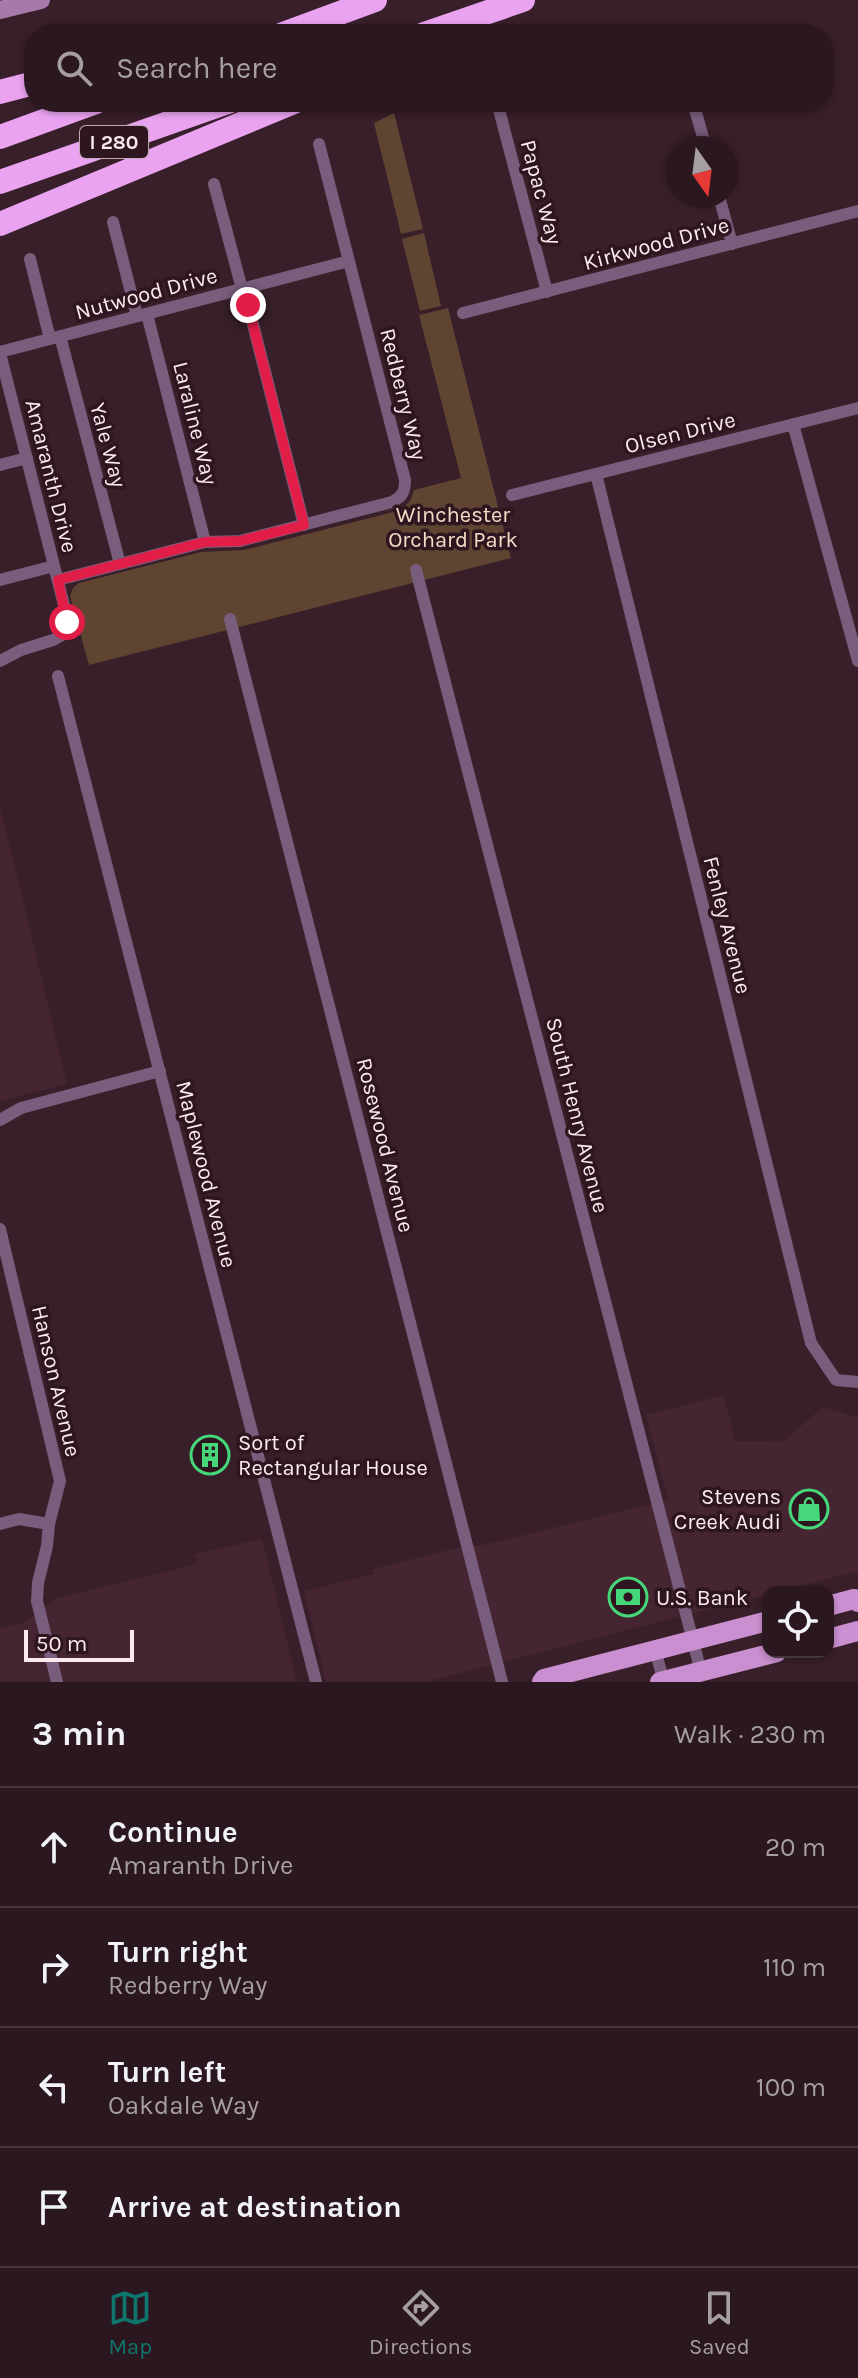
<!DOCTYPE html>
<html lang="en">
<head>
<meta charset="utf-8">
<style>
	:root { --surface:#2a171f; --page:#36242c; --text:#f1f3f6; --muted:#a59fa4; --line:#46363d; --accent:#0f766e }
	body { margin:0; font-family:Karla,sans-serif; background:var(--page); color:var(--text) }
	.controls { position:absolute; right:24px; bottom:24px; display:grid; overflow:hidden; border-radius:16px; box-shadow:0 2px 6px #0004 }
	.controls button { width:72px; height:72px; display:grid; place-items:center; padding:0; border:0; border-bottom:2px solid var(--line); background:var(--surface); color:var(--text); font:40px sans-serif }
	.compass { position:absolute; left:666px; top:136px; width:72px; height:72px; border-radius:50%; background:var(--surface); box-shadow:0 2px 6px #0004; rotate:166deg }
	.scale { position:absolute; left:24px; bottom:20px; width:110px; box-sizing:border-box; padding-left:8px; border:4px solid #fceaf0; border-top:0; font-size:22px; line-height:28px; white-space:nowrap; color:#fceaf0; -webkit-text-stroke:6px #2e1620; paint-order:stroke }
	.stop { position:absolute; width:24px; height:24px; margin:-18px; border:6px solid #e11d48; border-radius:50%; background:#fff }
	.stop.end { background:#e11d48; border-color:#fff; box-shadow:0 2px 8px #0008 }
	.list { margin:0; padding:0; list-style:none }
	h2 { display:flex; justify-content:space-between; align-items:center; height:104px; margin:0; padding:0 32px; font-size:34px }
	h2 small { font-size:26px; font-weight:400; color:var(--muted) }
	.list li { display:grid; grid-template-columns:52px 1fr auto; gap:24px; align-items:center; box-sizing:border-box; height:120px; padding:0 32px; border-top:2px solid var(--line) }
	.list b { display:block; font-size:30px; white-space:nowrap }
	.list p { margin:0; font-size:26px; white-space:nowrap; color:var(--muted) }
	.list em { font-size:26px; font-style:normal; color:var(--muted) }
	.icon { flex:none; width:44px; height:44px; fill:none; stroke:currentColor; stroke-width:2; stroke-linecap:round; stroke-linejoin:round }
	.map { position:relative; flex:none; width:858px; height:1682px; overflow:hidden }
	.search { position:absolute; background:var(--surface); box-shadow:0 2px 6px #0004; left:24px; right:24px; top:24px; height:88px; display:flex; align-items:center; gap:20px; box-sizing:border-box; padding:0 28px; border-radius:32px; color:var(--muted); font-size:30px }
	.sheet { height:584px; background:var(--surface) }
	nav { display:flex; justify-content:space-around; align-items:center; box-sizing:border-box; height:112px; border-top:2px solid var(--line); background:var(--surface); font-size:22px; color:var(--muted) }
	nav a { display:grid; justify-items:center; gap:4px }
	nav .on { color:var(--accent) }
	.map>svg:first-child { display:block }
	.built { fill:#452531 }
	.green { fill:#5e4431 }
	.lines { fill:none; stroke-linecap:round; stroke-linejoin:round }
	.street { stroke:#795d7c; stroke-width:12 }
	.secondary { stroke:#a779ab; stroke-width:18 }
	.primary { stroke:#ca8fd0; stroke-width:20 }
	.highway { stroke:#eaa3f1; stroke-width:24 }
	.route { stroke:#e11d48; stroke-width:10 }
	.labels { text-anchor:middle; stroke-width:7; stroke-linejoin:round; paint-order:stroke }
	.shield { fill:#2e1620; stroke:#beaab2; stroke-width:2 }
	.shield-label { font-size:20px; font-weight:bold; fill:#fceaf0 }
	.street-label { font-size:22px; fill:#fceaf0; stroke:#2e1620 }
	.park-label { font-size:22px; fill:#f5dac6; stroke:#2e1620 }
	.poi-label { font-size:22px; fill:#fceaf0; stroke:#2e1620; text-anchor:start }
</style>
</head>
<body>
<div class="map">
<svg width="858" height="1682" viewBox="0 0 858 1682">
	<rect width="100%" height="100%" fill="#381f29"/>
	<path class="built" d="M0 805 67 1084 0 1101Z
		M724 1395 735 1441 782 1442 823 1407 858 1418V1571L776 1592H768V1594L425 1682H326L304 1591 374 1574 373 1569 457 1548 483 1545 668 1500 646 1415Z
		M262 1539 297 1682H0V1629L22 1623 58 1598 197 1564 195 1554Z"/>
	<path class="green" d="M394 113 423 229 401 234 374 123Z
		M424 233 441 306 420 311 402 239Z
		M448 308 511 558 89 665 70 596 73 588 79 583 201 552 244 550 401 510 410 501 414 490 461 478 419 315Z"/>
	<g class="lines">
		<path class="street" d="M497 102 547 292
			M693 102 706 148
			M214 184 242 289
			M719 196 732 244
			M113 222 137 316
			M30 259 50 339
			M244 289 304 525
			M463 313 858 211
			M147 314 205 542
			M60 336 120 564
			M0 352 349 261
			M0 353 67 617V627L62 635 53 640 21 650 0 661
			M793 424 858 661
			M0 465 27 458
			M596 474 811 1343 836 1380 858 1382
			M512 495 858 408
			M416 570 701 1672
			M0 580 54 566
			M58 580 205 542 240 541 392 502C402 497 405 492 405 480L319 144
			M230 619 502 1682
			M58 676 316 1682
			M0 1120 21 1108 160 1071
			M0 1229 60 1481 49 1524 47 1546 38 1583 37 1601 57 1682
			M0 1524 19 1519 49 1524
			M655 1650 664 1682"/>
		<path class="secondary" d="M0 10 41 0"/>
		<path class="primary" d="M828 1606 854 1599 858 1602
			M828 1639 858 1631
			M542 1682 544 1679 768 1621
			M660 1682 777 1652"/>
		<path class="highway" d="M283 34 375 0
			M424 34 523 0
			M0 92 34 83
			M0 137 96 102
			M0 182 228 102
			M0 224 294 102"/>
	</g>
	<g class="lines">
		<path class="route" d="M67 622 58 580 205 542 240 541 304 525 248 305"/>
	</g>
	<defs>
		<g id="building-ring" transform="scale(2)"><circle r="9.5" fill="#2e1620" stroke="#45d77a" stroke-width="1.5"/><path d="M-4-6H4V6H1V3H-1V6H-4ZM-2.5-4.3h1.7v1.8h-1.7ZM.8-4.3h1.7v1.8H.8ZM-2.5-1h1.7V.8h-1.7ZM.8-1h1.7V.8H.8Z" fill="#45d77a"/></g>
		<g id="shop-ring" transform="scale(2)"><circle r="9.5" fill="#2e1620" stroke="#45d77a" stroke-width="1.5"/><path d="M-5-2.5h2.3a2.7 3.5 0 0 1 5.4 0H5L5.5 6h-11ZM-1.5-2.5h3a1.5 2.3 0 0 0-3 0Z" fill="#45d77a"/></g>
		<g id="bank-ring" transform="scale(2)"><circle r="9.5" fill="#2e1620" stroke="#45d77a" stroke-width="1.5"/><path d="M-6-4H6V4H-6ZM0-2.3a2.3 2.3 0 1 0 0 4.6a2.3 2.3 0 1 0 0-4.6Z" fill="#45d77a"/></g>
	</defs>
	<g fill-rule="evenodd">
		<use href="#building-ring" x="210" y="1455"/>
		<use href="#shop-ring" x="809" y="1509"/>
		<use href="#bank-ring" x="628" y="1597"/>
	</g>
	<g class="labels">
		<rect class="shield" x="80" y="126" width="68" height="32" rx="6"/>
		<g class="shield-label">
			<text x="114" y="149">I 280</text>
		</g>
		<g class="street-label">
			<text transform="translate(542 192) rotate(75)" y="8">Papac Way</text>
			<text transform="translate(656 243) rotate(-15)" y="8">Kirkwood Drive</text>
			<text transform="translate(146 293) rotate(-15)" y="8">Nutwood Drive</text>
			<text transform="translate(404 394) rotate(76)" y="8">Redberry Way</text>
			<text transform="translate(196 423) rotate(76)" y="8">Laraline Way</text>
			<text transform="translate(680 432) rotate(-14)" y="8">Olsen Drive</text>
			<text transform="translate(109 445) rotate(75)" y="8">Yale Way</text>
			<text transform="translate(52 476) rotate(76)" y="8">Amaranth Drive</text>
			<text transform="translate(728 925) rotate(76)" y="8">Fenley Avenue</text>
			<text transform="translate(578 1115) rotate(76)" y="8">South Henry Avenue</text>
			<text transform="translate(386 1145) rotate(76)" y="8">Rosewood Avenue</text>
			<text transform="translate(207 1174) rotate(76)" y="8">Maplewood Avenue</text>
			<text transform="translate(57 1381) rotate(77)" y="8">Hanson Avenue</text>
		</g>
		<g class="park-label">
			<text x="453" y="522">Winchester<tspan x="453" dy="25">Orchard Park</tspan></text>
		</g>
		<g class="poi-label">
			<text x="238" y="1450">Sort of<tspan x="238" dy="25">Rectangular House</tspan></text>
			<text x="781" y="1504" text-anchor="end">Stevens<tspan x="781" dy="25">Creek Audi</tspan></text>
			<text x="656" y="1605">U.S. Bank</text>
		</g>
	</g>
</svg>
<div class="controls">
<button><svg class="icon" aria-label="locate" viewBox="0 0 24 24"><circle cx="12" cy="12" r="6"/><path d="M12 2v4M12 18v4M2 12h4M18 12h4"/></svg></button>
</div>
<svg class="compass" viewBox="-18 -18 36 36"><path d="M0-13l5 13h-10z" fill="#e53935"/><path d="M0 13l5-13h-10z" fill="#a59fa4"/></svg>
<div class="scale">50 m</div>
<div class="stop" style="left:67px;top:622px"></div>
<div class="stop end" style="left:248px;top:305px"></div>
<div class="search"><svg class="icon" aria-label="search" viewBox="0 0 24 24"><circle cx="10" cy="10" r="6"/><path d="M15 15l6 6"/></svg>Search here</div>
</div>
<section class="sheet">
<h2>3 min<small>Walk · 230 m</small></h2>
<ul class="list">
<li><svg class="icon" aria-label="ahead" viewBox="0 0 24 24"><path d="M12 20V5M6 11l6-6 6 6"/></svg><div><b>Continue</b><p>Amaranth Drive</p></div><em>20 m</em></li>
<li><svg class="icon" aria-label="right" viewBox="0 0 24 24"><path d="M7 20v-9h11M14 6l5 5-5 5"/></svg><div><b>Turn right</b><p>Redberry Way</p></div><em>110 m</em></li>
<li><svg class="icon" aria-label="left" viewBox="0 0 24 24"><path d="M17 20v-9H6M10 6l-5 5 5 5"/></svg><div><b>Turn left</b><p>Oakdale Way</p></div><em>100 m</em></li>
<li><svg class="icon" aria-label="arrive" viewBox="0 0 24 24"><path d="M6 21V4h12l-3 4 3 4H6"/></svg><div><b>Arrive at destination</b></div></li>
</ul>
</section>
<nav>
<a class="on"><svg class="icon" aria-label="map" viewBox="0 0 24 24"><path d="M3 6l6-2 6 2 6-2v14l-6 2-6-2-6 2zM9 4v14M15 6v14"/></svg>Map</a>
<a><svg class="icon" aria-label="directions" viewBox="0 0 24 24"><path d="M12 3l9 9-9 9-9-9zM9 14v-3h6M13 9l2 2-2 2"/></svg>Directions</a>
<a><svg class="icon" aria-label="saved" viewBox="0 0 24 24"><path d="M7 4h10v16l-5-4-5 4z"/></svg>Saved</a>
</nav>
</body>
</html>
